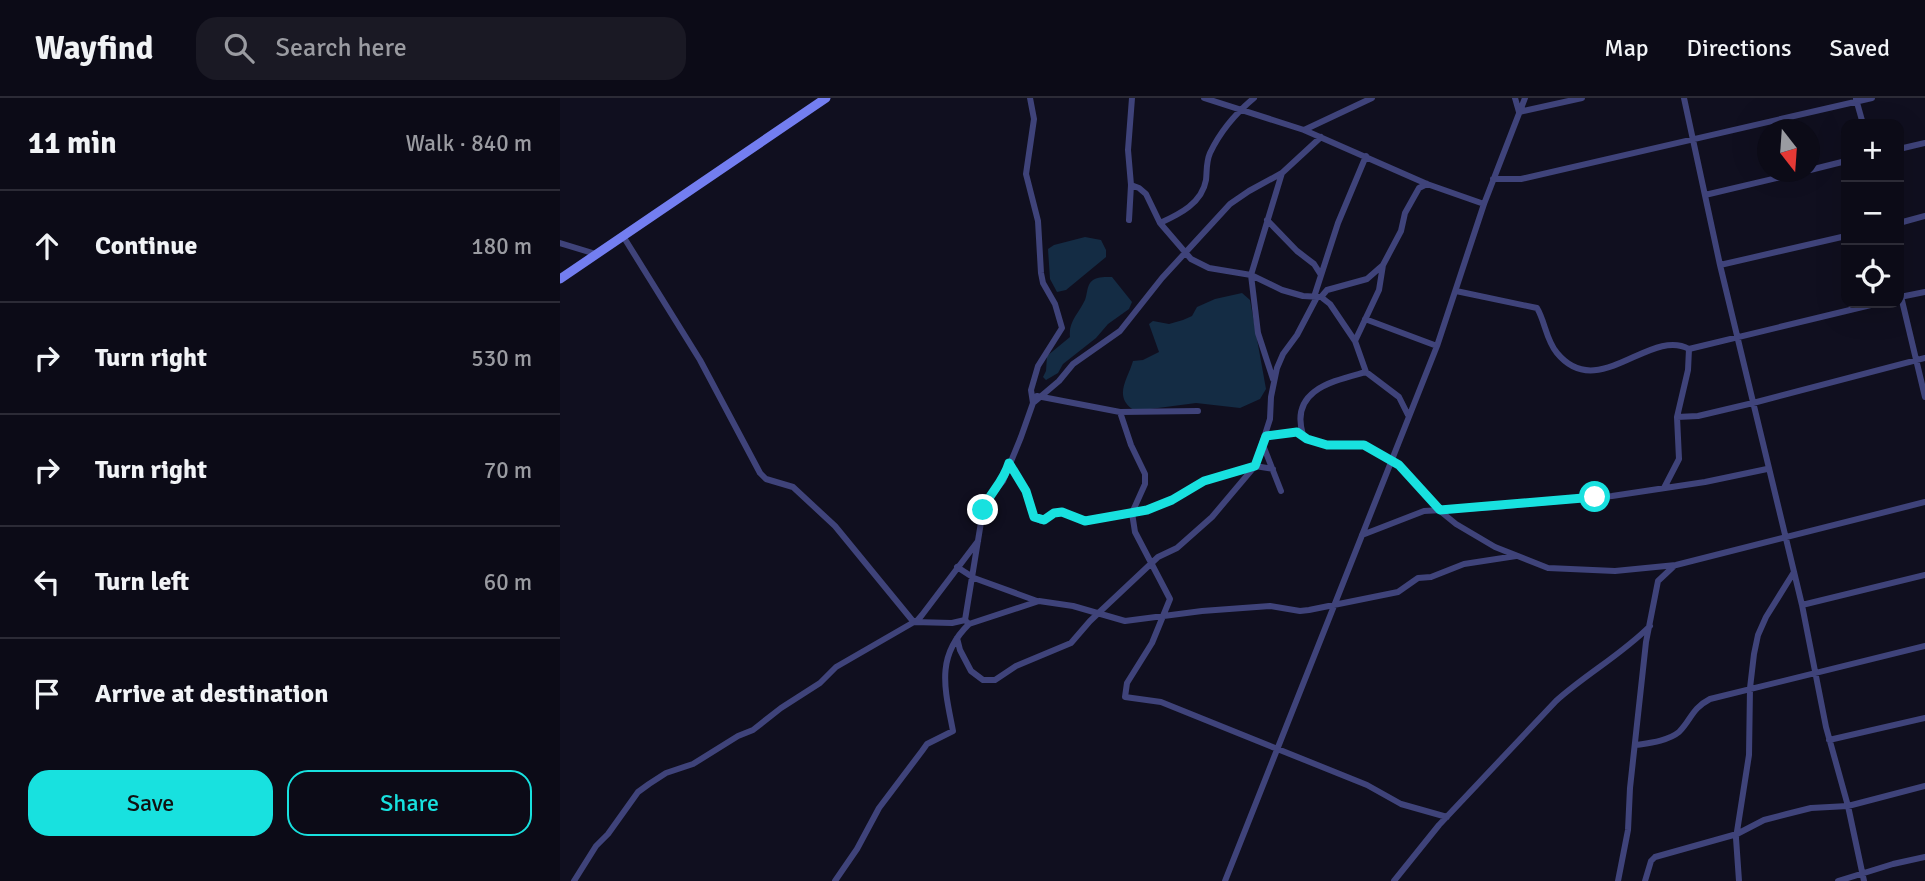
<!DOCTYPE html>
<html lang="en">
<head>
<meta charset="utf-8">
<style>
	:root { --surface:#0c0b17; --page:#1a1924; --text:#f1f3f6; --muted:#9a9ba1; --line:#2c2b36; --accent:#18e1df }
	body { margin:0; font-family:Signika,sans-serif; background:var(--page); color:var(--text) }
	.controls { position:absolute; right:21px; top:21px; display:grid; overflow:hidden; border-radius:14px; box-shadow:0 7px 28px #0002 }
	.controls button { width:63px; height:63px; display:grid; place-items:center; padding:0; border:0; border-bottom:2px solid var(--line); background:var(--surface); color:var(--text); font:35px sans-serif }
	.compass { position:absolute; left:1197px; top:21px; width:63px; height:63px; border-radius:50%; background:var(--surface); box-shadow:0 7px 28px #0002; rotate:163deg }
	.stop { position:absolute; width:21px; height:21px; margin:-16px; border:5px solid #18e1df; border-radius:50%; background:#fff }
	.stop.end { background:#18e1df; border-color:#fff; box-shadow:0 2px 7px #0008 }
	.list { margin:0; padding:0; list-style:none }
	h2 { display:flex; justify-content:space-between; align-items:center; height:91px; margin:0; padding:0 28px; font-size:30px }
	h2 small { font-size:23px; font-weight:400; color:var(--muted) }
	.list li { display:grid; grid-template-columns:46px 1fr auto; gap:21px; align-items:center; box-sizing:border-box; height:112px; padding:0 28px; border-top:2px solid var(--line) }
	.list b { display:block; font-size:26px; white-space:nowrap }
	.list em { font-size:23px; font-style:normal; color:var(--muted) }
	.actions { display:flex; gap:14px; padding:21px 28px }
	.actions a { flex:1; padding:16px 0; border:2px solid var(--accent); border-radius:21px; text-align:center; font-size:24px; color:var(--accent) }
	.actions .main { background:var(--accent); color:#111 }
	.icon { flex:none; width:38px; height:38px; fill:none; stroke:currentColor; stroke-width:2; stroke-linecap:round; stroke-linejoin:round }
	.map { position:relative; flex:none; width:1365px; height:783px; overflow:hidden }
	header { display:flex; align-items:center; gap:42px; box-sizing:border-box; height:98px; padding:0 35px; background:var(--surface); border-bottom:2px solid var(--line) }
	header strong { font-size:33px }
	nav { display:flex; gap:38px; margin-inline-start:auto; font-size:24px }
	.search { width:490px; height:63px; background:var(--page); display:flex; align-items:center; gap:18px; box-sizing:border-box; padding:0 24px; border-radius:21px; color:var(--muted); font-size:26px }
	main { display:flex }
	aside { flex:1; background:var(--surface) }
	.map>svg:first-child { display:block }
	.water { fill:#142c44 }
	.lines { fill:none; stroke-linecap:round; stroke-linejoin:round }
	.minor { stroke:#3f437a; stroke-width:6 }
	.secondary { stroke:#737ef0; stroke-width:9 }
	.route { stroke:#18e1df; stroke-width:9 }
</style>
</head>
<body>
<header>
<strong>Wayfind</strong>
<div class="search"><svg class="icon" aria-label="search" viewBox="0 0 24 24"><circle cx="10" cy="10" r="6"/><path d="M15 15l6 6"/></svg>Search here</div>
<nav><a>Map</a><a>Directions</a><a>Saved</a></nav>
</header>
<main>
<aside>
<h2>11 min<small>Walk · 840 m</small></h2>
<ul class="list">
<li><svg class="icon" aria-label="ahead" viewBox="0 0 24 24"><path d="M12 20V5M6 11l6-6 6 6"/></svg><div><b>Continue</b></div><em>180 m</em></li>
<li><svg class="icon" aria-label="right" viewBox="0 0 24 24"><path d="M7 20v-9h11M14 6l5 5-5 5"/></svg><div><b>Turn right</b></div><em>530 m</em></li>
<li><svg class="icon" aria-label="right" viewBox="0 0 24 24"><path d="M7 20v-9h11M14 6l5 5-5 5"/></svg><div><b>Turn right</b></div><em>70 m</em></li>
<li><svg class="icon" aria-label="left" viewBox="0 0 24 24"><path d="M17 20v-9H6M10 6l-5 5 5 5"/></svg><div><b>Turn left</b></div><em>60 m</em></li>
<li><svg class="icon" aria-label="arrive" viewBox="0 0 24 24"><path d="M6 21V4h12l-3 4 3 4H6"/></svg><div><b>Arrive at destination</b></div></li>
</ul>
<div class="actions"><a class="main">Save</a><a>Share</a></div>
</aside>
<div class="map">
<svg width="1365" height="783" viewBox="0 0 1365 783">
	<rect width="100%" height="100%" fill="#100f1f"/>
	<path class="water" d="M525 139 541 142 546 152V159L506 192 497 194 490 181 488 151 494 147Z
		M552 179 572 204 569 211 548 226 536 240 503 266 498 275 486 282 483 279 486 273 487 258 510 239C508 224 519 215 525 202 527 197 527 189 530 185 535 178 545 179 552 179Z
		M682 195 690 202 706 291 700 301 680 310 636 305 575 313C552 299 568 281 573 263L583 262 599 254 589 226 593 223 609 226 623 222 632 218 637 209 655 201Z"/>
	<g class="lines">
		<path class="minor" d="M644 0 744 32 867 86 924 106
			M955 0 959 14 1022 0
			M1124 0 1160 167 1242 507 1266 629 1288 708 1304 783
			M1296 1 1303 26
			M744 32 812 0
			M1339 51 1365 45
			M1250 72 1286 63
			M933 81H961L1312 0
			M571 87 579 90 586 96 600 125 631 161 649 170 691 177 722 192 743 198 761 199 770 206 795 243 806 274 839 299 848 317
			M1145 97 1242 74
			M569 122 571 87 568 52 572 0
			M707 122 737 153 754 166 761 177
			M600 125C620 116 642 105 646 82 647 73 646 64 650 55 660 34 676 15 694 0
			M1339 125 1365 118
			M63 138 140 262 200 375 206 381 233 389 275 428 352 522 356 524 362 517 418 443
			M0 145 36 156
			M1160 167 1286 138
			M1339 190 1365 299
			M896 193 977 210C985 223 986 242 997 255 1038 305 1090 229 1129 251L1319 205
			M754 199 778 125 806 58
			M761 199 767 192 807 181 823 167
			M1340 199 1365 194
			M805 221 877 248
			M795 243 819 192 823 167 841 133 845 115 859 90 867 86
			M713 281 698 235 691 177 722 75
			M477 298 560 314 638 313
			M473 305 499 283 513 266 560 233 602 180 670 106 689 93 722 75 761 39
			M560 314 571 347 585 376V386L572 415 575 434 610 501 592 545 567 585 565 599 601 604 807 687 841 706 887 719
			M1117 319 1138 318 1193 305 1365 260
			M743 337C729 291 774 283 806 274
			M706 338 737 334 747 341 767 347H804L839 367 880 413 896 426 935 449 988 470 1055 473 1116 467 1365 404
			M703 347 721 393
			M449 365 466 393 474 419 481 423 494 415 502 414 525 423 587 412 612 402 635 387 652 380 695 368 713 371
			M1104 390 1119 361 1117 319 1128 272 1129 251
			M802 437 864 413 936 409 1052 398 1145 384 1207 371
			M397 469 414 480 477 503
			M1242 507 1365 477
			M405 522 423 412 426 403 443 383 461 339 473 305 471 292 478 268 502 230 495 206 483 185 481 175 478 123 466 76 474 21 470 0
			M397 540 400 552 411 573 423 582H435L456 568 511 545 530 523 598 459 617 450 652 419 695 368 710 321 711 299 717 270 723 256 737 237 757 199
			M1269 642 1365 620
			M1076 647C1089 645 1108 643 1119 634 1132 621 1131 611 1150 601L1365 548
			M14 783 36 748 48 736 78 694 89 686 106 675 133 666 178 638 193 632 221 610 260 585 276 569 354 524 392 525 405 522 407 524
			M275 783 297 751 319 710 362 653 367 646 393 633C385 591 375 559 409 526L479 503 513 508 565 523 642 513 710 508 740 513 749 512 838 494 858 480 871 479 904 466 956 458
			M665 783 877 248 924 106 965 0
			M834 783 879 727 996 603C1026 576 1061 557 1090 528
			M1058 783 1068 732 1070 690 1086 544 1098 483 1114 468
			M1085 783 1091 763 1095 759 1177 736 1204 722 1227 716 1251 710 1288 708 1365 688
			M1179 783 1176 740 1189 657 1190 590 1194 556 1198 537 1206 519 1234 474
			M1278 783 1333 766 1365 759"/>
		<path class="secondary" d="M0 181 266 0"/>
	</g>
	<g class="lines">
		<path class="route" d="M423 412C430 394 443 385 449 365L466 393 474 419 484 422 494 415 502 414 525 423 587 412 612 402 644 383 695 368 706 338 737 334 747 341 767 347H804L839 367 880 412 1035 399"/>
	</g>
</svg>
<div class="controls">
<button>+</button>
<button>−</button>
<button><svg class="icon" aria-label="locate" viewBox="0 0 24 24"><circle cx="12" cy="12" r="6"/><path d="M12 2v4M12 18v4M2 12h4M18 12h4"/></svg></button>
</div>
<svg class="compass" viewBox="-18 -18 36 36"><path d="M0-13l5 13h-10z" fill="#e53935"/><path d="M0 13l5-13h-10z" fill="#9a9ba1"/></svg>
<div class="stop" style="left:1035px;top:399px"></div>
<div class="stop end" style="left:423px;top:412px"></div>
</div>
</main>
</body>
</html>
